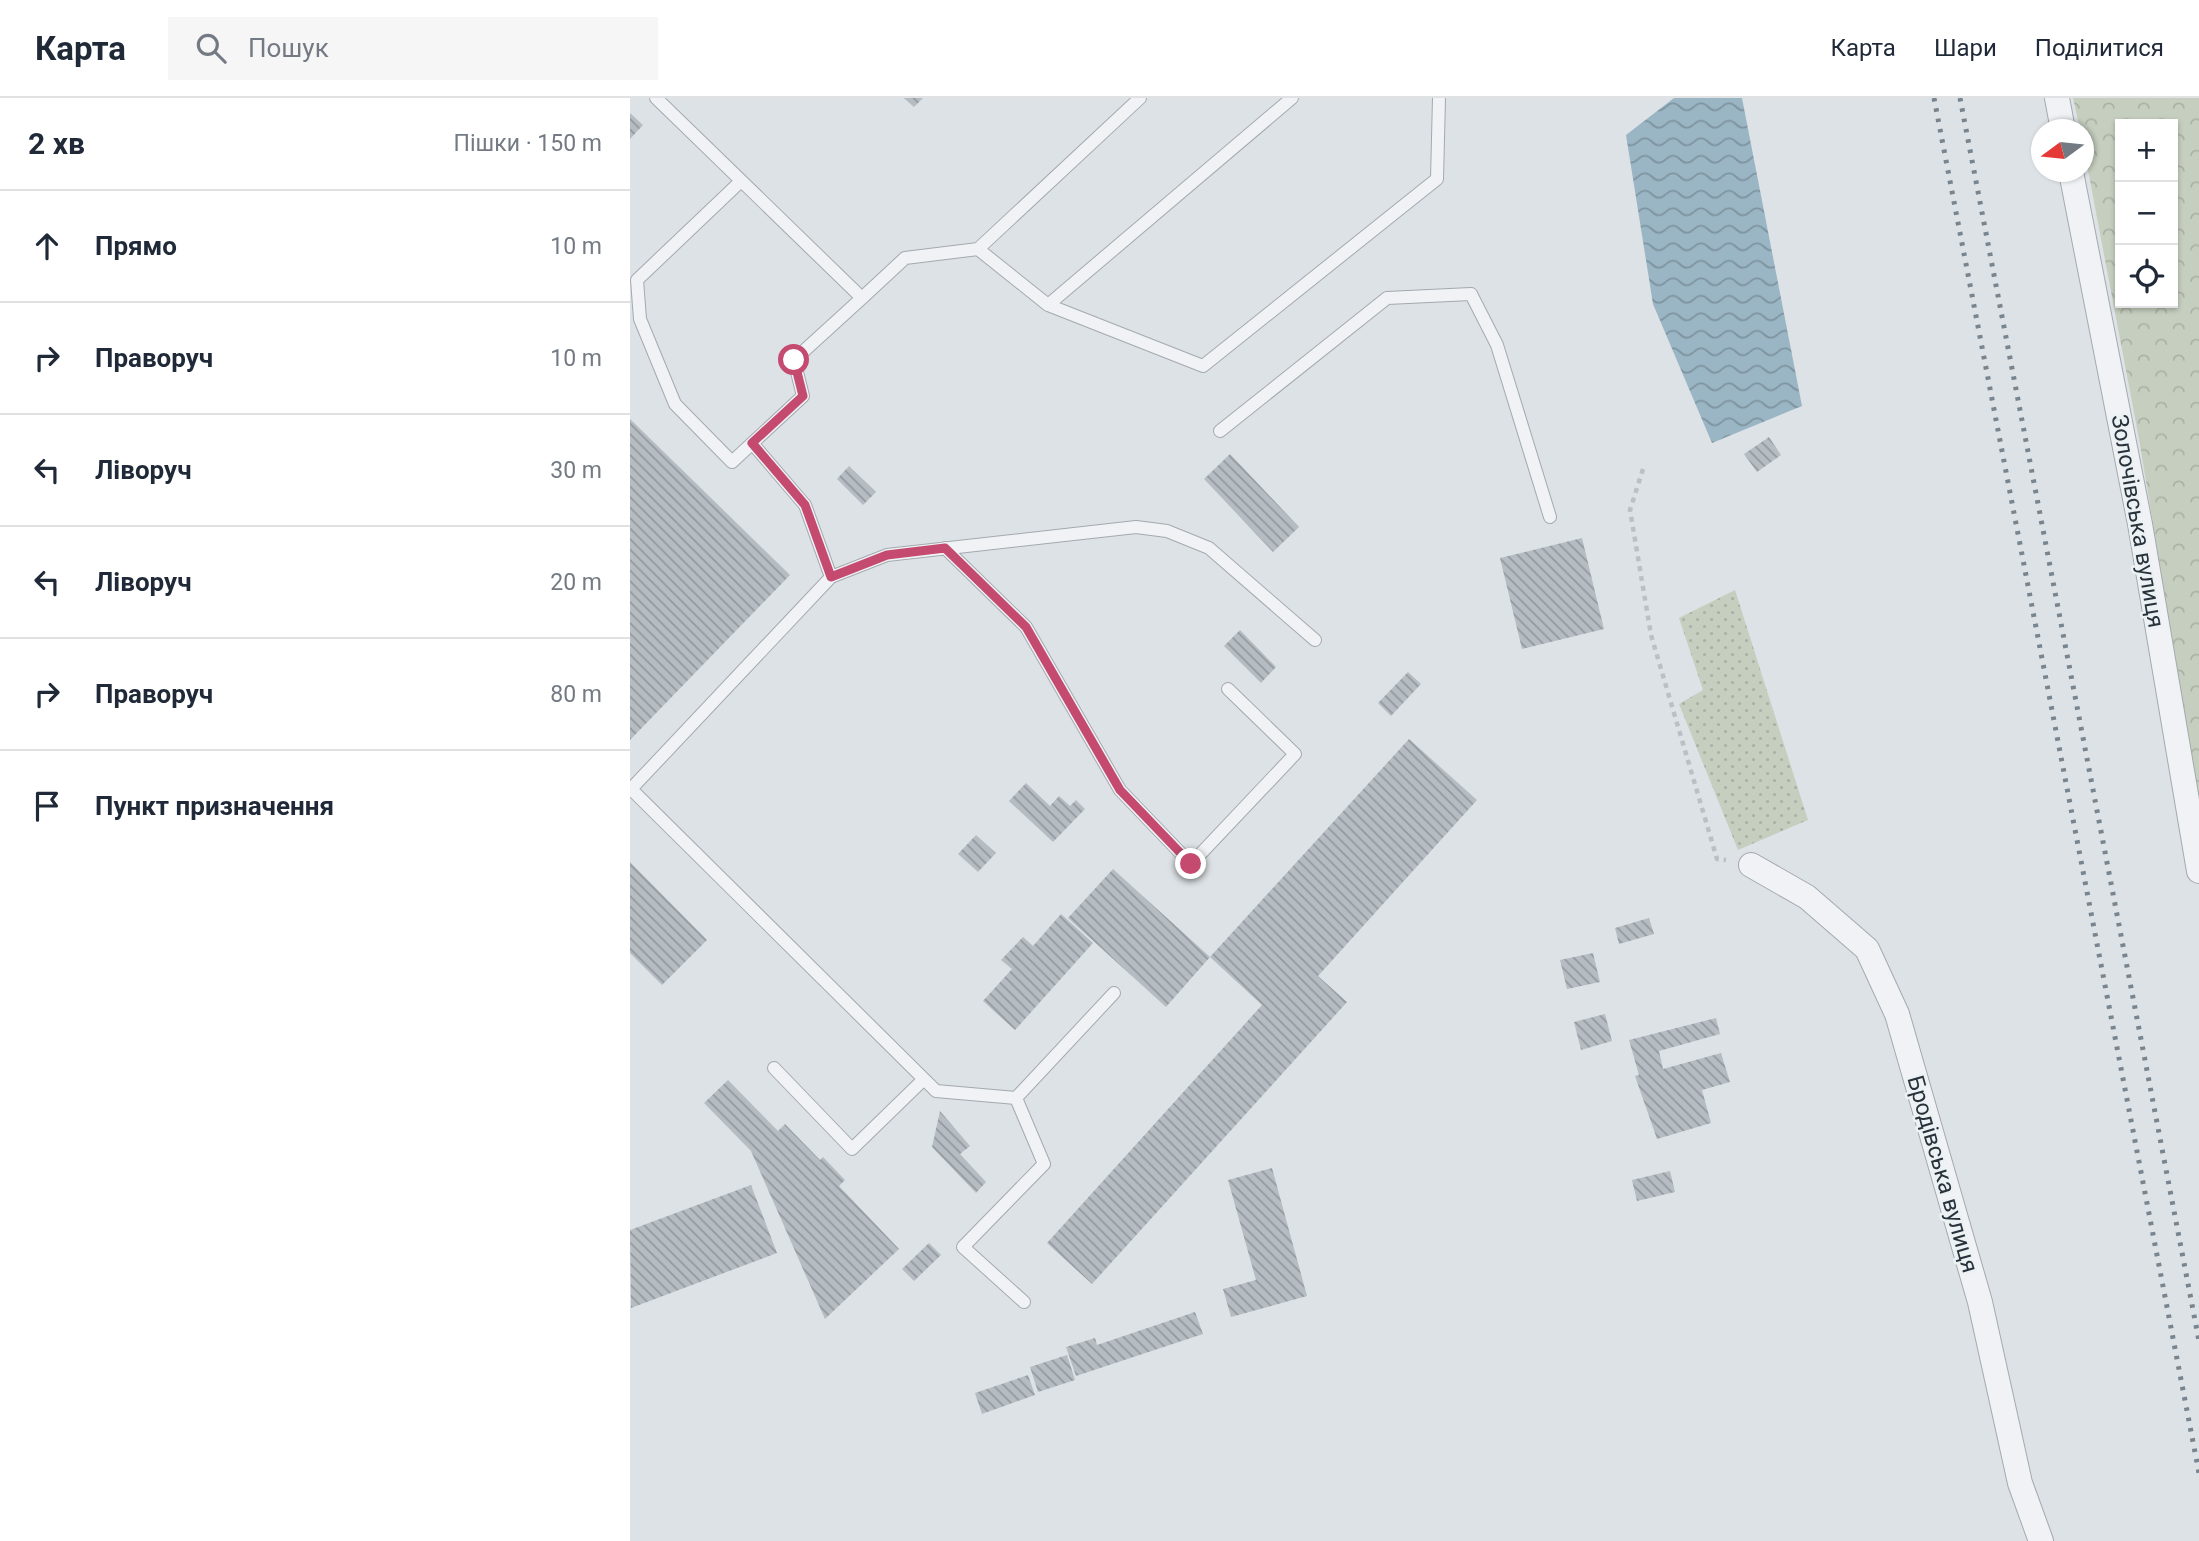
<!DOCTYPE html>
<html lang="uk">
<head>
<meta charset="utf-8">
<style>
	:root { --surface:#fff; --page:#f6f6f7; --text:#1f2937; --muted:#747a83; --line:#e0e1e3 }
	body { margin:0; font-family:Roboto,sans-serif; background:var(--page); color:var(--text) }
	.controls { position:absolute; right:21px; top:21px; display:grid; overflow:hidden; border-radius:0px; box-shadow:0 2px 5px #0004 }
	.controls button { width:63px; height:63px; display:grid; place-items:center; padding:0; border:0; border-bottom:2px solid var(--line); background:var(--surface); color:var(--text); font:35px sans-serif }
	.compass { position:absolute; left:1401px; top:21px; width:63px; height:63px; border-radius:50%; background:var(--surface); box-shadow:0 2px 5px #0004; rotate:255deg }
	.stop { position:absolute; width:21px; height:21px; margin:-16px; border:5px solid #c44a6f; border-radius:50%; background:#fff }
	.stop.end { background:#c44a6f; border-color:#fff; box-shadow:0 2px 7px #0008 }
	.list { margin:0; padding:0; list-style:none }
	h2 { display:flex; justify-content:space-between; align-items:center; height:91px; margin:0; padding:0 28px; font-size:30px }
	h2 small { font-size:23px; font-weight:400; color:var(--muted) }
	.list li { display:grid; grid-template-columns:46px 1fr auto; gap:21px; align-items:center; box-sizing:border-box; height:112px; padding:0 28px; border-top:2px solid var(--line) }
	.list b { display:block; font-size:26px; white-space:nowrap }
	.list em { font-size:23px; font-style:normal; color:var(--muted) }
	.icon { flex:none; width:38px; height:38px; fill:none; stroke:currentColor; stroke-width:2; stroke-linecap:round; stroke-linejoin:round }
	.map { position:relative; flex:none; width:1569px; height:1443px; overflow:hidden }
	header { display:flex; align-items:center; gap:42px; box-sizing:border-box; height:98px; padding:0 35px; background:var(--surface); border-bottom:2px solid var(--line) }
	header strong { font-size:33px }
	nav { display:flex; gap:38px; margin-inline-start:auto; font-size:24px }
	.search { width:490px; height:63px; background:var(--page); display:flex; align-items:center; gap:18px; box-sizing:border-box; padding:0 24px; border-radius:0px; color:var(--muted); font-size:26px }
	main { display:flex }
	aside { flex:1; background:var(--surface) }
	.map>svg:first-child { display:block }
	.park { fill:url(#park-crowns); fill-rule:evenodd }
	.garden { fill:url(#garden-dots) }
	.water { fill:url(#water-waves) }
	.building { fill:url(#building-back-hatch) }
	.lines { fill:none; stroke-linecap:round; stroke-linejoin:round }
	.lane-casing { stroke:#a3aaaf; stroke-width:14 }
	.street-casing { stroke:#a3aaaf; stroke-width:26 }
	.path { stroke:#bcc0c5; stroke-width:4.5; stroke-dasharray:5 5; stroke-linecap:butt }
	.lane { stroke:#f0f2f5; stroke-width:12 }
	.street { stroke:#f0f2f5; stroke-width:24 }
	.rail { stroke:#78848e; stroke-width:5; stroke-dasharray:3.5 7; stroke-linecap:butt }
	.route { stroke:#c44a6f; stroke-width:9 }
	.labels { text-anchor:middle; stroke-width:5; stroke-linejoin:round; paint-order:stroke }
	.street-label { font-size:23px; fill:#28323b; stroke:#ecf1f4 }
</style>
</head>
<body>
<header>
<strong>Карта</strong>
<div class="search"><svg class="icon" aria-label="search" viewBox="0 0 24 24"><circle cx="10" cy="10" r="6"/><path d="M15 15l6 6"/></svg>Пошук</div>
<nav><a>Карта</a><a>Шари</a><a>Поділитися</a></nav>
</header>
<main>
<aside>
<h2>2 хв<small>Пішки · 150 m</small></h2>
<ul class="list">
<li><svg class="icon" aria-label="ahead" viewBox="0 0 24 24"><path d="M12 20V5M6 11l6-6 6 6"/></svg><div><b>Прямо</b></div><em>10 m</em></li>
<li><svg class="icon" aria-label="right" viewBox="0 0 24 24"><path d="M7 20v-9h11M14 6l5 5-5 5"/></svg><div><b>Праворуч</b></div><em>10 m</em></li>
<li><svg class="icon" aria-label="left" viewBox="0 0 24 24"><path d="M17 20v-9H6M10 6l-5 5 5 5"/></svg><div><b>Ліворуч</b></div><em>30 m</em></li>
<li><svg class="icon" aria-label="left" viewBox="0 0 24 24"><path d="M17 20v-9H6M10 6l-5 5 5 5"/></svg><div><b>Ліворуч</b></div><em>20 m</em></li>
<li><svg class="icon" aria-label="right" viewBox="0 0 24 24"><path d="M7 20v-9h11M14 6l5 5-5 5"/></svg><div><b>Праворуч</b></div><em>80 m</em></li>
<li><svg class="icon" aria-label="arrive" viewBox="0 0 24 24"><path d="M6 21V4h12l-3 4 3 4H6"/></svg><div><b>Пункт призначення</b></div></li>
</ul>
</aside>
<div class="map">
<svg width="1569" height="1443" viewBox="0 0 1569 1443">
	<defs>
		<pattern id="park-crowns" width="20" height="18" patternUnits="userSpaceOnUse" patternTransform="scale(1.75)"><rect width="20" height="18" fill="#c6cfbf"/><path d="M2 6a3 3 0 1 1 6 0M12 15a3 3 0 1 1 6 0" fill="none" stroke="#aab2a5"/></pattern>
		<pattern id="garden-dots" width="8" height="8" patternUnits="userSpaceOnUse" patternTransform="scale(1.75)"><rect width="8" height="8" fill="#c6cfbf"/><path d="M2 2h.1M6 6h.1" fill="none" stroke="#aab2a5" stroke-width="1.8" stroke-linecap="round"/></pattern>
		<pattern id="water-waves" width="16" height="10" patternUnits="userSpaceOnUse" patternTransform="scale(1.75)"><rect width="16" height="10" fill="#9ab5c4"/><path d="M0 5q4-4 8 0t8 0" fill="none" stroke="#7e94a0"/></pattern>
		<pattern id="building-back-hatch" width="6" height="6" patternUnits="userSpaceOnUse" patternTransform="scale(1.75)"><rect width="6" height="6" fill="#b5bcc2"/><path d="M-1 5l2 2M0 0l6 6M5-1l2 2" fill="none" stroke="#93999f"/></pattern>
	</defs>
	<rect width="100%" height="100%" fill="#dde2e6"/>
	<path class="park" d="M1443 0H1569V703L1509 341 1454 51V32L1450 31ZM1490 26H1543V205H1490Z"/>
	<path class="garden" d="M1105 492 1178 722 1108 752 1049 606 1073 592 1049 520Z"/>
	<path class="water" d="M1044 0H1112L1172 308 1082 345 1023 206 996 37Z"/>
	<path class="building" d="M274 0H293L284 9Z
		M0 15 13 27 0 41Z
		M0 321 160 477 0 642Z
		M1139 339 1151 357 1127 374 1114 356Z
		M600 356 669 429 643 454 574 381Z
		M219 368 246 394 233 407 207 381Z
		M952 440 974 531 892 551 870 460Z
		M610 532 646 569 631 585 594 548Z
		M778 574 791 586 761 618 748 605Z
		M779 641 847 702 688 878 717 904 462 1186 417 1145 632 907 580 859Z
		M396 685 420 708 429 698 440 708 446 702 455 711 423 744 379 703Z
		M346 737 366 755 348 774 328 756Z
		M0 764 77 842 32 887 0 855Z
		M483 771 580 859 536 909 438 820Z
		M431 816 463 845 385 932 353 903 382 871 371 862 393 839 403 848Z
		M1019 820 1024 836 989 846 985 830Z
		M963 855 970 884 937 891 930 862Z
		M975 916 982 943 951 952 944 924Z
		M1086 920 1090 936 1029 953 1033 971 1091 955 1100 984 1072 992 1081 1025 1027 1041 1005 978 1009 977 999 942Z
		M98 982 148 1033 155 1026 190 1062 193 1059 215 1082 209 1088 269 1151 195 1221 121 1053 74 1005Z
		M310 1013 340 1048 330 1056 356 1084 346 1095 302 1049Z
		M642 1070 677 1198 601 1219 593 1191 626 1182 598 1082Z
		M1040 1073 1045 1094 1007 1103 1002 1082Z
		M121 1087 147 1155 1 1210 0 1132Z
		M299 1145 311 1157 284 1183 272 1171Z
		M565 1214 573 1236 446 1278 436 1249 465 1240 467 1247Z
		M437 1257 445 1282 408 1294 400 1269Z
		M398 1277 405 1297 352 1316 345 1295Z"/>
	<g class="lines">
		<g class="lane-casing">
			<path id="lane" d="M26 0 232 200 275 160 348 151 418 207 573 268 807 81 809 0
				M111 83 7 182 10 221 45 306 102 364 173 298 164 262 232 200
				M348 151 510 0
				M418 207 662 0
				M590 333 757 200 841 196 867 247 920 419
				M122 345 175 407 201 479
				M315 450 396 529 490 692 561 766 665 656 598 591
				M0 690 306 993 386 1000 484 895
				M1 691 201 479 257 457 506 429 537 433 579 450 685 542
				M144 970 222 1051 294 981
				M386 1000 414 1066 333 1149 394 1204"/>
		</g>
		<g class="street-casing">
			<path id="street" d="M1427 0 1433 32
				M1441 74 1510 426 1569 773
				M1121 767 1177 799 1237 851 1267 916 1350 1204 1390 1385 1411 1443"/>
		</g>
		<path class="path" d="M1013 371 1000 412 1021 537 1087 761 1096 762"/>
		<use href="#lane" class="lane"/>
		<use href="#street" class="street"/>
		<path class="rail" d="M1304 0 1569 1375
			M1330 0 1569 1243"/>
	</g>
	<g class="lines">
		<path class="route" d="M164 262 173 298 122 345 175 407 201 479 257 457 315 450 396 529 490 692 561 766"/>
	</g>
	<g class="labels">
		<g class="street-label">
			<text transform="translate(1508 423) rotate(80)" y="8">Золочівська вулиця</text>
			<text transform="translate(1313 1076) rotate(74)" y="8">Бродівська вулиця</text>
		</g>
	</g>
</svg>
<div class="controls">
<button>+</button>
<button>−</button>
<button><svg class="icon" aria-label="locate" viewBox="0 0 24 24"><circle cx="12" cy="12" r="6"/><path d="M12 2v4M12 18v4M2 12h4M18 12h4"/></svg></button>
</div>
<svg class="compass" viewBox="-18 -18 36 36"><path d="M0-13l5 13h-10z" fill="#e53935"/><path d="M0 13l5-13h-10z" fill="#747a83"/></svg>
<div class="stop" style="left:164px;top:262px"></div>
<div class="stop end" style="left:561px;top:766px"></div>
</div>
</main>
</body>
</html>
